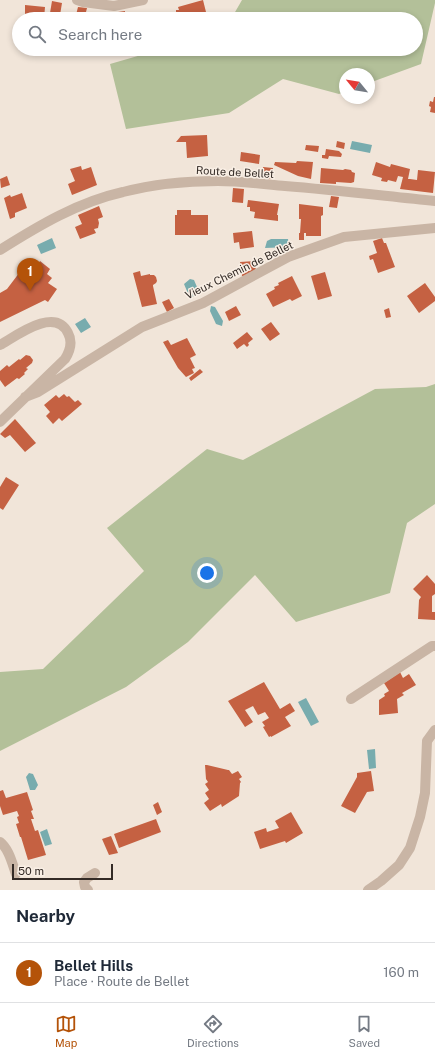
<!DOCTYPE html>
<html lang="en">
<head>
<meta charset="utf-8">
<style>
	:root { --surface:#fff; --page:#f6f6f7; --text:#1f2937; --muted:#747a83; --line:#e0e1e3; --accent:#b45309 }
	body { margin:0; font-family:"Public Sans",sans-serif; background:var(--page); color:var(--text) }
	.compass { position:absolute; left:339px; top:68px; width:36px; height:36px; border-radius:50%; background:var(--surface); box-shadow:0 2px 6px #0003; rotate:300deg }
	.scale { position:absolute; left:12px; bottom:10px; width:101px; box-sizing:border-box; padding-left:4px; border:2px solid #342b26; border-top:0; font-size:11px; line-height:14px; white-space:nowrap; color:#342b26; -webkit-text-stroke:3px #f9efe5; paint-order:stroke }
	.you { position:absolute; left:207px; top:573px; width:14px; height:14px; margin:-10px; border:3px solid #fff; border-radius:50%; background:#1a73e8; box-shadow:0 0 0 6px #1a73e833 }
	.badge { display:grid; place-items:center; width:26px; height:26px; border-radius:50%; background:var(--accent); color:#fff; font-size:13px; font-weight:700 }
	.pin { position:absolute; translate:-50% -33px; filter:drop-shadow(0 1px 2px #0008) }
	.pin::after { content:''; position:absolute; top:21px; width:14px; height:12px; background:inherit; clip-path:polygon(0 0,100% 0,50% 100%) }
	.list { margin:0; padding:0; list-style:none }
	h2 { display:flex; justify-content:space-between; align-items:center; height:52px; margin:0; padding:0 16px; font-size:17px }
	h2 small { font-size:13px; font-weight:400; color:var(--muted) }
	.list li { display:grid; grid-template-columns:26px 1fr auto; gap:12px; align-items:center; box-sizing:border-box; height:60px; padding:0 16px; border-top:1px solid var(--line) }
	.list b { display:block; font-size:15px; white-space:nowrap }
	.list p { margin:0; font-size:13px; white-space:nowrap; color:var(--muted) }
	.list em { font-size:13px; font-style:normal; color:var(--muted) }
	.icon { flex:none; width:22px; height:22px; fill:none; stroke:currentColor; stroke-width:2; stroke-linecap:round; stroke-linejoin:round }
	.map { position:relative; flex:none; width:435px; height:890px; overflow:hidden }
	.search { position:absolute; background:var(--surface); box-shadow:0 2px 6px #0003; left:12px; right:12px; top:12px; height:44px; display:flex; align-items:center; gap:10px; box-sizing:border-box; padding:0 14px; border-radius:22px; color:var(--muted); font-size:15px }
	.sheet { height:112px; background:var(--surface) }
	nav { display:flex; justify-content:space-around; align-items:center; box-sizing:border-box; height:56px; border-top:1px solid var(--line); background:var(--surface); font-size:11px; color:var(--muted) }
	nav a { display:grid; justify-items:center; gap:2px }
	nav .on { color:var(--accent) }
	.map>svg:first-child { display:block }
	.green { fill:#b3c099 }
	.water { fill:#78acae }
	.building { fill:#c56142 }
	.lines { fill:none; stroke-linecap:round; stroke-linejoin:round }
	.minor { stroke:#c9b5a5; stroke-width:10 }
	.labels { text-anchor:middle; stroke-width:3; stroke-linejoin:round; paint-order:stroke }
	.street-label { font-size:11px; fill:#342b26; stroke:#f9efe5 }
</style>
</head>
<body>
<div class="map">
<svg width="435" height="890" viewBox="0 0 435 890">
	<rect width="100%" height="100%" fill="#f1e5d9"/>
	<path class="green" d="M242 0H435V3L421 64 369 83V74H345V92L339 94 283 79 229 113 126 129 110 64 162 49H416V19H231Z
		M435 384V504L407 523 390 593 296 622 255 575 188 642 126 687 0 751V672L43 669 144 571 107 528 207 449 243 460 375 389 426 387Z"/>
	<path class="water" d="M352 141 372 145 370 153 350 149Z
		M52 238 56 248 41 254 37 245Z
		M271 239H288L289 247 265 248 267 241Z
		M190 279 194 280 197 287 193 297 189 296 184 284Z
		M211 306 215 307 223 321 222 326 216 324 210 311Z
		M85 318 91 327 81 333 75 324Z
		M306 698 319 722 311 726 298 702Z
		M375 749 376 768 369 769 367 750Z
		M29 773 33 774 38 785 35 790H30L26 777Z
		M47 829 52 844 45 846 40 832Z"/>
	<path class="building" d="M203 0 206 12 198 13 200 18 181 19 179 13H176V10H179L178 7Z
		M52 1 62 3 60 15 50 13Z
		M25 5 45 7 44 19H25Z
		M78 7 87 8 86 12 76 15Z
		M125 11V19H108V18L118 17V12Z
		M165 14 167 19H152Z
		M434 97H435V113L430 112 431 107 429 106 430 101 433 102Z
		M207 135 208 156 187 158 186 142H176L181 136Z
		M337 141 345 143 344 149 336 147Z
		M306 145 319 146 318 152 305 150Z
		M326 149 339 151 342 154 341 157 329 156 328 159 322 158V155H325Z
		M241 152 260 155 259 164 240 161Z
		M297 161 313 162 311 179 298 176 274 165 275 162 296 163Z
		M376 162 390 167 391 164 410 169 408 179H410L417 180 418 170 435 172 433 193 400 189 403 177 398 176 396 182 388 180 387 182 381 181 382 178 372 175Z
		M81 166 82 170 91 167 97 185 72 195 68 184 75 181 70 169Z
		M263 167 273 168 272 179 262 178Z
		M321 168 343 170 345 169 351 170 352 172 355 173 354 182 351 183 336 182V184L320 183Z
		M7 176 10 185 1 188 0 179Z
		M233 188 244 189 243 203 232 202Z
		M22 193 27 208 15 213V217L10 219 4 198 10 195 11 197Z
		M331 196 339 197 337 208 329 207Z
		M248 200 279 204 277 215H278V221L254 218 255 212 250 211V207H247Z
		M299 204 323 207V215L321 216V236H306V233H304V240H299V233H300L301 219H299Z
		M99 206 103 217 98 219 99 223 98 228 94 229 96 233 80 239 75 227 82 224 78 215Z
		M177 210H191V215H208V235H175V215H177Z
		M252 231 254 247 240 249 239 242 234 243 233 233Z
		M382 238 384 243H386L395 267 378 273 373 259 370 260 369 256 377 253 373 241Z
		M29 260 37 266 40 261 50 269 47 274 52 278 48 283 57 289 48 302 45 300 0 322V293L7 289Z
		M255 261 256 272 249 276H242L240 262Z
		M140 271 141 276 150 274V275H154L156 277 157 281 156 283 153 285V286L157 304 142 307 133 273Z
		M325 272 332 296 318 300 311 276Z
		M292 276 302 296 292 301 290 299 273 307 266 294 275 289 274 287 279 285 278 283Z
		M425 283 435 297V301L419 313 407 296Z
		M169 299 174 308 167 312 162 302Z
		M236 306 241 315 229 321 225 312Z
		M389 308 391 317 386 318 384 310Z
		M271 322 280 334 270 341 261 329Z
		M247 332 253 339 248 343 249 345 247 347 244 344 237 349 233 343Z
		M187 338 196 355 190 358 195 368 192 369 194 373 186 377 178 368 163 342 168 340 171 345Z
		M26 355 30 356 33 360 32 363 26 368 28 369 24 373 25 374 19 379 17 378 5 387 0 380V371L7 365 9 367 19 359 20 360Z
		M200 369 203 372 191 381 189 378Z
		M64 394 67 397 69 396 75 402 78 400 82 404 62 421 59 418 53 424 46 416 50 412 44 405 56 395 59 398Z
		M15 419 36 443 25 452 10 435 5 438 0 434Z
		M6 477 19 485 3 510 0 508V487Z
		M427 575 435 584V594L432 596V612H435V620L418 619 419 600 421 597 413 589Z
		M400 672 403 678 409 674 416 685 402 693 404 695 397 699 398 713 379 715V700L385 696 384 694 389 691 384 683Z
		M264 682 280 709 290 703 295 711 285 717 291 726 271 737V736L269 737 263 727 265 726 262 722 269 718 265 712 258 715 253 706 245 710 253 722 245 727 228 701Z
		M205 765H207L228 770H229L232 774 238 771 242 777 239 779 241 782 240 783 239 796 222 807 221 804 210 811 204 803 209 799 205 793 209 790 205 784 208 782 206 779Z
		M371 771 374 791 367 792 355 813 341 806 357 777V773Z
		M3 790 6 798 27 792 33 810 31 811 34 819H31L35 831 38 830 46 855 28 860 21 837H20L16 824 19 823 17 817 19 816 17 811 3 815 0 806V791Z
		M158 802 162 812 157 815 153 805Z
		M291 812 303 833 286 843 285 841 260 849 254 832 266 828 267 832 279 828 275 821Z
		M156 819 161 832 119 848 114 834Z
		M111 836 118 853 109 855 102 839Z"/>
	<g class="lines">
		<path class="minor" d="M77 0 83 2 114 6 143 0
			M0 250C38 226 78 202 123 192 154 184 187 181 218 181 240 181 263 184 285 186 335 190 385 196 435 201
			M0 345C16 336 55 306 68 333 73 342 70 351 65 359L0 422
			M25 397 38 392 142 327 203 303 288 257 344 237 435 228
			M351 699 432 646H435
			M0 842C9 849 12 863 16 874
			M88 890 85 887 84 882 87 878 95 873
			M368 890 381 881 399 865 410 848 420 817 425 793 427 741 435 730"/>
	</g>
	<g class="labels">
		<g class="street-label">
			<text transform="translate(235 172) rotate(3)" y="4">Route de Bellet</text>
			<text transform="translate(239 270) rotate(-26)" y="4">Vieux Chemin de Bellet</text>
		</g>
	</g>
</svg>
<svg class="compass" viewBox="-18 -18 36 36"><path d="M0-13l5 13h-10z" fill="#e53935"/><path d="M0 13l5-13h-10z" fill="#747a83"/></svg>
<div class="scale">50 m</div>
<div class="you"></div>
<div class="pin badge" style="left:30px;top:291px">1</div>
<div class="search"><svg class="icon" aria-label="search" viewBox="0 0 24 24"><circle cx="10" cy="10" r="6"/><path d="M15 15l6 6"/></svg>Search here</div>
</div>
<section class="sheet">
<h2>Nearby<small></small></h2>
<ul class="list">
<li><span class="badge">1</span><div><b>Bellet Hills</b><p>Place · Route de Bellet</p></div><em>160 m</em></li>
</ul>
</section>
<nav>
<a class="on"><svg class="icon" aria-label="map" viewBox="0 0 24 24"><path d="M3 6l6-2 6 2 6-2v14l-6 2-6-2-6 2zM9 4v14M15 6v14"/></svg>Map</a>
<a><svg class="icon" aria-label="directions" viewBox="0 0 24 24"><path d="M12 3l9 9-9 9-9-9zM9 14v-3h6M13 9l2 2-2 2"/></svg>Directions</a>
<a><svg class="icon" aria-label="saved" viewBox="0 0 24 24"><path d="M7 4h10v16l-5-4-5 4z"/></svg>Saved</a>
</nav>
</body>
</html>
